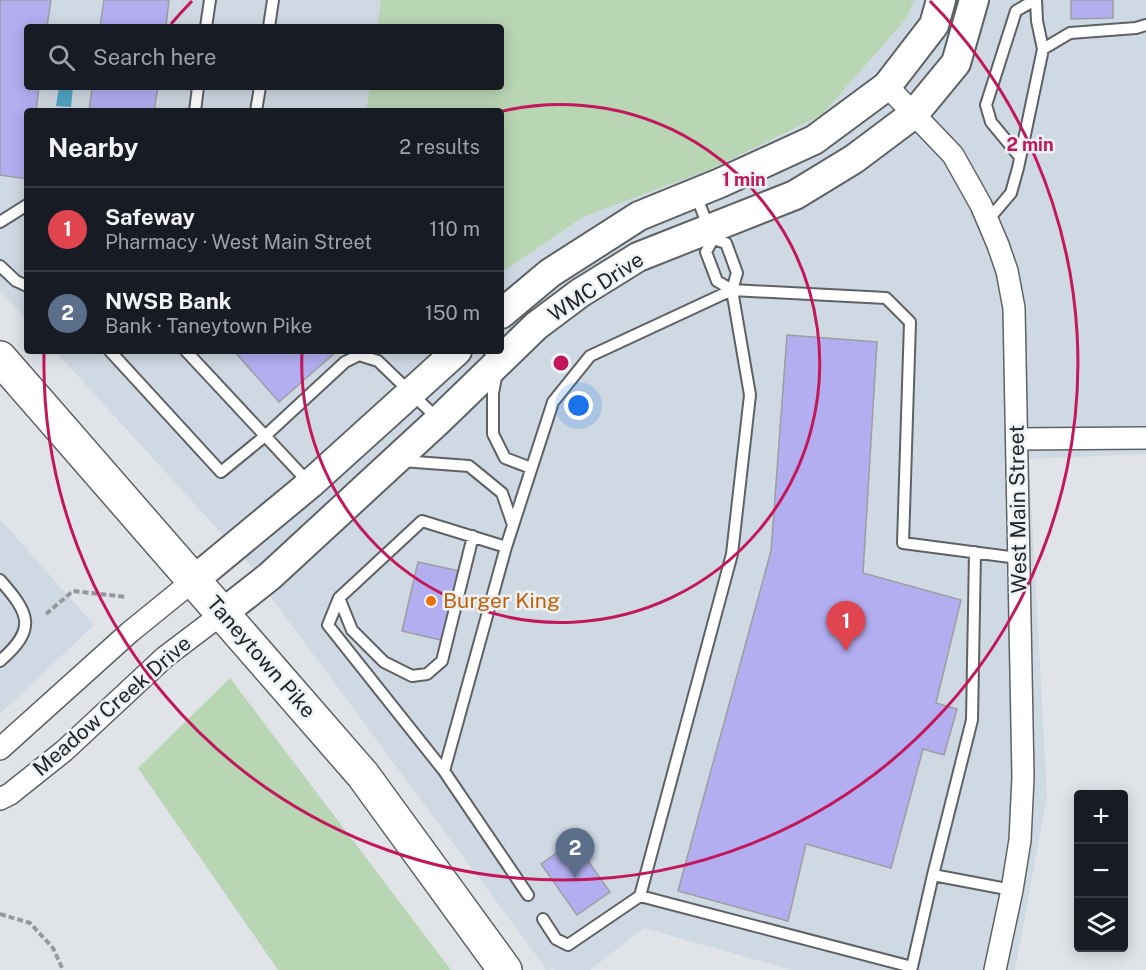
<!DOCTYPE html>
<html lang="en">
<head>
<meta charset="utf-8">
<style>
	:root { --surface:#171b24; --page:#242831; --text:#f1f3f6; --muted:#9ea1a6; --line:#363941; --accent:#ea580c }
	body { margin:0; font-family:"Public Sans",sans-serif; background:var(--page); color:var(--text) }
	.controls { position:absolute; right:18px; bottom:18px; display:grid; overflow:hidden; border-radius:6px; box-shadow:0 3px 15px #0003 }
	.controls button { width:54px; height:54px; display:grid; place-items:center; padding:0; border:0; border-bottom:2px solid var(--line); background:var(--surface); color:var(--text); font:30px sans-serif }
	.you { position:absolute; left:579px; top:406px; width:21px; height:21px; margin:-15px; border:4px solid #fff; border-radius:50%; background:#1a73e8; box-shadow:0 0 0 9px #1a73e833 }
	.badge { display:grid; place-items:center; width:39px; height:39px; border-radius:50%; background:var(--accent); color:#fff; font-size:20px; font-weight:700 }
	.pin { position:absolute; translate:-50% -50px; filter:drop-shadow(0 2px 3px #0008) }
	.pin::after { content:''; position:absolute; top:32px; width:21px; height:18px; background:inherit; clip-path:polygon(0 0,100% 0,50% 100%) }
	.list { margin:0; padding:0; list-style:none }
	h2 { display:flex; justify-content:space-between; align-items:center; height:78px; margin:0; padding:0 24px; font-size:26px }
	h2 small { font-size:20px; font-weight:400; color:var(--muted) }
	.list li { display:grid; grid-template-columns:39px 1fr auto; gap:18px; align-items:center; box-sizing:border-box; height:84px; padding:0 24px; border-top:2px solid var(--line) }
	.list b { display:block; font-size:22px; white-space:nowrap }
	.list p { margin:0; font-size:20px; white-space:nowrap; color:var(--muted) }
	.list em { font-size:20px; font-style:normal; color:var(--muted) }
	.icon { flex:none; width:33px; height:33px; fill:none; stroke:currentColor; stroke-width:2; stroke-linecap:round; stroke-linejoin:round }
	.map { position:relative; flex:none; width:1146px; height:970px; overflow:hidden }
	.search { position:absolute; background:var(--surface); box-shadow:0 3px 15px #0003; left:24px; top:24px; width:480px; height:66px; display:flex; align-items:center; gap:15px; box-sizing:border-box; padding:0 21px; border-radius:6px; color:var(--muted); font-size:22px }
	.panel { position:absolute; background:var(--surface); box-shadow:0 3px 15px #0003; left:24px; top:108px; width:480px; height:246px; border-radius:6px }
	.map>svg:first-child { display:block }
	.built { fill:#cfd9e3 }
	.green { fill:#b9d6b4 }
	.water { fill:#52a4c5 }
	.building { fill:#b3aef0; stroke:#9e9da2; stroke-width:1.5 }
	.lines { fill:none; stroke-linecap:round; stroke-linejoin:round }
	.lane-casing { stroke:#5e6265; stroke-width:14 }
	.street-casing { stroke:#5e6265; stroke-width:24 }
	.secondary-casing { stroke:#5e6265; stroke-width:32 }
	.highway-casing { stroke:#5e6265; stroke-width:36 }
	.path { stroke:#96999c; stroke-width:4; stroke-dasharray:6 3; stroke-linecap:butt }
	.lane { stroke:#fff; stroke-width:10 }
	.street { stroke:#fff; stroke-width:21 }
	.secondary { stroke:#fff; stroke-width:28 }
	.highway { stroke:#fff; stroke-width:33 }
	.ring { fill:none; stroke:#c2185b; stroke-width:3 }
	.food-dot { fill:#e8710a; stroke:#edf2f6; stroke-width:2 }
	.labels { text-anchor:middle; stroke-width:5; stroke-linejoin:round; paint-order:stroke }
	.street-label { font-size:21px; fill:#232526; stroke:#edf2f6 }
	.food-label { font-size:21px; fill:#c56008; stroke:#edf2f6; text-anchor:start }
	.centre { fill:#c2185b; stroke:#edf2f6; stroke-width:3 }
	.ring-label { font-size:18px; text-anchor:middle; font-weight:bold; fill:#c2185b; stroke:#edf2f6; stroke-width:5; stroke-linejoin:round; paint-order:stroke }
</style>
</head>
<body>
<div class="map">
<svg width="1146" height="970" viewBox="0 0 1146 970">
	<rect width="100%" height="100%" fill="#e0e4e8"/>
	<path class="built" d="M0 0H381L377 27H27V87H370L366 111H27V320L0 291Z
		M914 0H1146V454L1029 459 1047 797 1015 970H792L644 928 590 970H555L554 968 547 970 270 596 274 591 55 351H501V273L583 217 711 169 822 115 906 19Z
		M0 519 94 625 0 714Z"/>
	<path class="green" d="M381 0H914L906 19 822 115 711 169 583 217 501 273V111H366L370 87H501V27H377Z
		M230 678 451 970H278L138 768Z"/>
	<path class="water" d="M59 87H73L71 107 56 106Z"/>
	<path class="building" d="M0 0H51L47 27H27V87H39L36 111H27V179L0 175Z
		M104 0H169L166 27H100Z
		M1071 0H1113V18L1071 19Z
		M92 87H158L154 111H89Z
		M787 335 877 342 863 573 961 600 936 703 957 709 944 755 923 749 891 868 806 844 788 921 678 891 771 551Z
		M234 351H337L279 402Z
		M418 562 460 571 445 641 402 631Z
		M574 841 610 892 577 915 541 864Z"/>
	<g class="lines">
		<g class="lane-casing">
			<path id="lane" d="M206 27 210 0
				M269 27 273 0
				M1043 49 1070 33 1136 28 1146 25
				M195 111 198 87
				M256 111 260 87
				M1020 157 991 122 986 105 1016 11 1035 0
				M696 195 713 239 706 252 717 281 732 290 886 298 910 322 903 543 1018 558
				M988 220 1011 193 1018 168 1043 49 1037 21 1036 0
				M0 222 27 205
				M0 266 16 281 27 286
				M110 351 221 472 265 436 345 362 359 355 378 361 439 420
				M186 351 310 484
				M489 351 499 362 493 393V434L505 458 531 468
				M402 461 469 466 502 493 513 525
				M506 547 422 521 339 598 328 625 444 771 528 895
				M0 580C30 614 37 629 0 661
				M339 598 352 630 384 662 412 676 427 674 442 661 473 536
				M444 771 506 547 553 402 590 356 732 290
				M933 875 972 720 975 552
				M640 896 912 967 933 875 1012 890
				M543 919 556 939 568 945 640 896 732 554 750 395 732 290 737 273 726 243 713 239"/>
		</g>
		<g class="street-casing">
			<path id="street" d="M887 86 953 155 981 205 998 245 1007 271 1014 308 1023 777 1020 840 1012 890 995 970
				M1017 439 1146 438
				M0 749 130 632 194 580
				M0 799 10 794 64 751 165 657 223 613"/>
		</g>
		<g class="secondary-casing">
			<path id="secondary" d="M501 314 550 273 639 216 720 183 814 140 887 86 934 25 941 0
				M194 580 310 484 457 351
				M223 613 270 576 439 420 536 326 580 293 638 257 795 195 854 159 914 114 956 63 974 0"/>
		</g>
		<g class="highway-casing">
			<path id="highway" d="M0 358 363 775 505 970"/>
		</g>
		<path class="path" d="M46 614 73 591 127 597
			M0 914 30 923 53 948 63 970"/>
		<use href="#lane" class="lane"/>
		<use href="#street" class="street"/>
		<use href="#secondary" class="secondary"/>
		<use href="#highway" class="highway"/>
	</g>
	<g class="ring">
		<path d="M503 111A259 259 0 1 1 302 352"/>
		<path d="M171 24A517 517 0 0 1 192 1M930 1A517 517 0 1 1 44 354"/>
	</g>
	<circle class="food-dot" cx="431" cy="601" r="6"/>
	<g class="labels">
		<g class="street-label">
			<text transform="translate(596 287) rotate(-33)" y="7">WMC Drive</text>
			<text transform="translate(1018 509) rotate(-91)" y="7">West Main Street</text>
			<text transform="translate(261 657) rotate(49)" y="7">Taneytown Pike</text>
			<text transform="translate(112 706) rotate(-41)" y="7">Meadow Creek Drive</text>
		</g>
		<g class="food-label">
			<text x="443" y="608">Burger King</text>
		</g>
	</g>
	<circle cx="561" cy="363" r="9" class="centre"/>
	<g class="ring-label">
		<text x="1030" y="151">2 min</text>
		<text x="744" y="186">1 min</text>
	</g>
</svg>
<div class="controls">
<button>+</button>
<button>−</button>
<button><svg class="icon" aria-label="layers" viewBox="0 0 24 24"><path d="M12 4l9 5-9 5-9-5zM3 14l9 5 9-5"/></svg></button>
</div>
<div class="you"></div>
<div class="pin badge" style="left:846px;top:651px;background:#e0444e">1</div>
<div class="pin badge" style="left:575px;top:878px;background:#5c6f8a">2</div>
<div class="search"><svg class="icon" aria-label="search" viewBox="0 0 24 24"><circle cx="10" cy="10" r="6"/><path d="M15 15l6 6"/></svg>Search here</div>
<section class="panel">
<h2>Nearby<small>2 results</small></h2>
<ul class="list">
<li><span class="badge" style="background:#e0444e">1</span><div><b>Safeway</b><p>Pharmacy · West Main Street</p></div><em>110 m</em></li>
<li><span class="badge" style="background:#5c6f8a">2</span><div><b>NWSB Bank</b><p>Bank · Taneytown Pike</p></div><em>150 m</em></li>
</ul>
</section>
</div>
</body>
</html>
